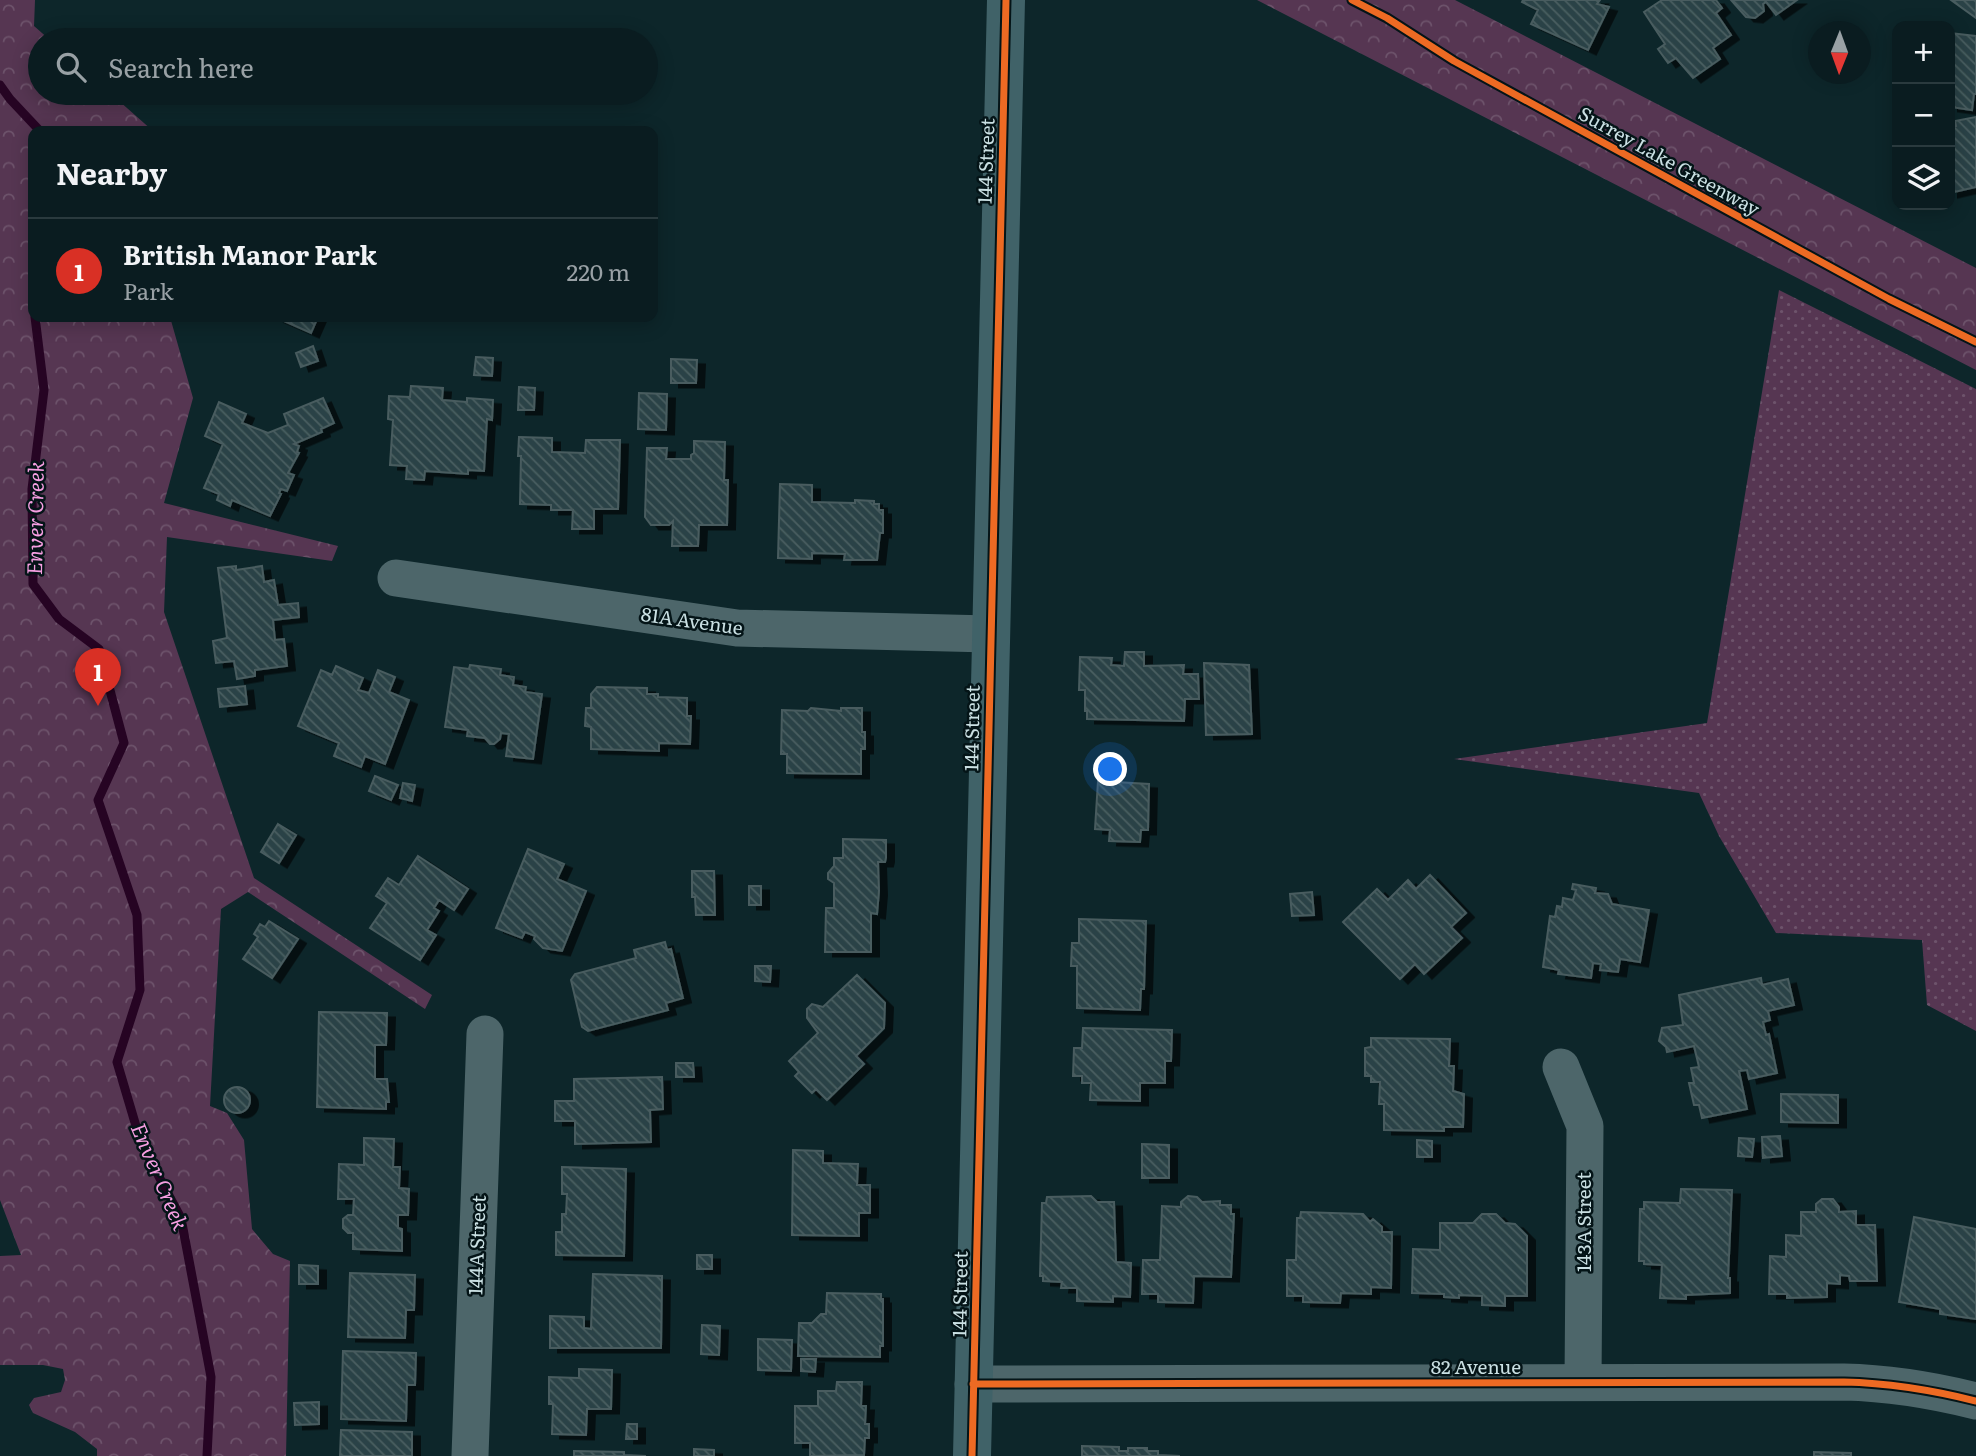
<!DOCTYPE html>
<html lang="en">
<head>
<meta charset="utf-8">
<style>
	:root { --surface:#0a1c20; --page:#132529; --text:#f1f3f6; --muted:#99a1a5; --line:#2a3a3e; --accent:#d93025 }
	body { margin:0; font-family:Literata,serif; background:var(--page); color:var(--text) }
	.controls { position:absolute; right:21px; top:21px; display:grid; overflow:hidden; border-radius:14px; box-shadow:0 4px 18px #0003 }
	.controls button { width:63px; height:63px; display:grid; place-items:center; padding:0; border:0; border-bottom:2px solid var(--line); background:var(--surface); color:var(--text); font:35px sans-serif }
	.compass { position:absolute; left:1808px; top:21px; width:63px; height:63px; border-radius:50%; background:var(--surface); box-shadow:0 4px 18px #0003; rotate:181deg }
	.you { position:absolute; left:1111px; top:770px; width:24px; height:24px; margin:-18px; border:5px solid #fff; border-radius:50%; background:#1a73e8; box-shadow:0 0 0 10px #1a73e833 }
	.badge { display:grid; place-items:center; width:46px; height:46px; border-radius:50%; background:var(--accent); color:#fff; font-size:23px; font-weight:700 }
	.pin { position:absolute; translate:-50% -58px; filter:drop-shadow(0 2px 4px #0008) }
	.pin::after { content:''; position:absolute; top:37px; width:24px; height:21px; background:inherit; clip-path:polygon(0 0,100% 0,50% 100%) }
	.list { margin:0; padding:0; list-style:none }
	h2 { display:flex; justify-content:space-between; align-items:center; height:91px; margin:0; padding:0 28px; font-size:30px }
	h2 small { font-size:23px; font-weight:400; color:var(--muted) }
	.list li { display:grid; grid-template-columns:46px 1fr auto; gap:21px; align-items:center; box-sizing:border-box; height:105px; padding:0 28px; border-top:2px solid var(--line) }
	.list b { display:block; font-size:26px; white-space:nowrap }
	.list p { margin:0; font-size:23px; white-space:nowrap; color:var(--muted) }
	.list em { font-size:23px; font-style:normal; color:var(--muted) }
	.icon { flex:none; width:38px; height:38px; fill:none; stroke:currentColor; stroke-width:2; stroke-linecap:round; stroke-linejoin:round }
	.map { position:relative; flex:none; width:1976px; height:1456px; overflow:hidden }
	.search { position:absolute; background:var(--surface); box-shadow:0 4px 18px #0003; left:28px; top:28px; width:630px; height:77px; display:flex; align-items:center; gap:18px; box-sizing:border-box; padding:0 24px; border-radius:38px; color:var(--muted); font-size:26px }
	.panel { position:absolute; background:var(--surface); box-shadow:0 4px 18px #0003; left:28px; top:126px; width:630px; height:196px; border-radius:14px }
	.map>svg:first-child { display:block }
	.grass { fill:url(#grass-dots) }
	.forest { fill:url(#forest-crowns) }
	.lines { fill:none; stroke-linecap:round; stroke-linejoin:round }
	.stream { stroke:#260423; stroke-width:9 }
	.building { fill:url(#building-back-hatch); stroke:#485c5f; stroke-width:2; filter:url(#shadow) }
	.minor { stroke:#4d666a; stroke-width:37 }
	.major { stroke:#406268; stroke-width:38 }
	.cycleway-casing { stroke:#041417; stroke-width:11 }
	.cycleway { stroke:#ed6a23; stroke-width:7 }
	.labels { text-anchor:middle; stroke-width:5; stroke-linejoin:round; paint-order:stroke }
	.street-label { font-size:19px; fill:#cae0e3; stroke:#041417 }
	.water-label { font-size:21px; font-style:italic; fill:#f59ee1; stroke:#041417 }
</style>
</head>
<body>
<div class="map">
<svg width="1976" height="1456" viewBox="0 0 1976 1456">
	<defs>
		<pattern id="grass-dots" width="8" height="8" patternUnits="userSpaceOnUse" patternTransform="scale(1.75)"><rect width="8" height="8" fill="#563652"/><path d="M2 2h.1M6 6h.1" fill="none" stroke="#6d536b" stroke-width="1.8" stroke-linecap="round"/></pattern>
		<pattern id="forest-crowns" width="20" height="18" patternUnits="userSpaceOnUse" patternTransform="scale(1.75)"><rect width="20" height="18" fill="#563652"/><path d="M2 6a3 3 0 1 1 6 0M12 15a3 3 0 1 1 6 0" fill="none" stroke="#6d536b"/></pattern>
		<pattern id="building-back-hatch" width="6" height="6" patternUnits="userSpaceOnUse" patternTransform="scale(1.75)"><rect width="6" height="6" fill="#2c4346"/><path d="M-1 5l2 2M0 0l6 6M5-1l2 2" fill="none" stroke="#495e61"/></pattern>
		<filter id="shadow"><feDropShadow dx="8" dy="4.5" stdDeviation="0" flood-color="#0009"/></filter>
	</defs>
	<rect width="100%" height="100%" fill="#0d262a"/>
	<path class="grass" d="M1779 290 1976 389V1031L1927 1005 1922 940 1776 933 1719 836 1699 793 1454 759 1707 723Z"/>
	<path class="forest" d="M0 0H35L34 26 50 40H40V93H110L153 131H33V317H170L193 398 164 503 338 546 332 561 167 537 164 612 254 878 432 995 425 1009 248 892 221 909 210 1106 227 1113 244 1140 252 1229 273 1254 290 1261 286 1456H97V1449L75 1432 33 1413 29 1405 34 1398 61 1392 65 1380 63 1369 43 1365H0V1256L21 1255 0 1200Z
		M1257 0H1455L1976 268V370Z"/>
	<g class="lines">
		<path class="stream" d="M0 85 10 99 40 131
			M33 287V299
			M35 317 44 390 32 489 33 584 59 619 99 649 124 743 98 800 137 915 140 990 117 1062 141 1143 181 1218 211 1377 207 1456"/>
	</g>
	<path class="building" d="M1523 0H1600L1597 4 1609 7 1588 50 1531 24 1538 10 1522 2Z
		M1662 0H1716L1722 8 1716 13 1731 35 1713 48 1720 59 1693 78 1676 58 1668 63 1658 49 1665 44 1644 12Z
		M1731 0H1797L1776 15 1766 2 1763 4 1764 11 1755 18 1746 17Z
		M1951 0H1976V18Z
		M1950 33 1976 36V94H1974L1972 110 1950 107Z
		M1976 117V187L1950 193V127L1956 126 1955 121Z
		M275 317H318L311 333Z
		M313 346 318 361 301 367 296 353Z
		M476 357 493 358 492 376 474 375Z
		M671 359 697 360 696 383H671Z
		M411 386 443 388 442 400 467 402V398L493 400 492 420 487 419 484 471 468 470V474L425 471 424 480 406 479 407 466 390 465 393 420 388 419 389 396 410 397Z
		M519 387 535 388 534 410H518Z
		M639 393 667 394 666 430 638 429Z
		M323 398 334 423 321 429 322 432 294 444 299 446 297 452 299 453 288 473 294 475 287 491 281 489 279 493 281 494 270 516 232 500 230 506 217 500 219 494 204 488 223 444 205 436 219 402 246 414 242 423 268 433 288 425 284 414Z
		M519 437 552 438V452L585 453 586 440H620L618 509H594V529H572L573 510H551V505L520 504 521 456H518Z
		M694 441 725 442 724 480H728L727 525H699L698 546H672L673 521 669 525H651L645 517 647 448H667L666 459H691V455L694 453Z
		M780 484 812 485V502L855 503V500L874 501V504H879V510H883V533H880L877 560H844L845 554 812 553V559L778 558Z
		M236 566V570L262 566 264 582 274 580 278 605 298 603 299 617 273 620 275 640 284 639 287 666 255 670V676L237 679 234 661 216 663 213 641 227 638 218 568Z
		M1125 652H1144V666L1184 665 1183 674H1198L1199 699H1185L1184 721 1087 719V711H1085V690H1079L1080 657 1112 658 1111 665 1124 666Z
		M1204 663 1249 665 1252 734 1206 735Z
		M470 665 501 669 500 675 514 677 513 685 526 687 525 692 542 694 533 759 506 756 509 734 501 733 500 739 494 744H490L485 738 467 736 468 730 445 727 454 667 469 669Z
		M336 666 363 678 358 690 369 693 378 670 395 677 389 692 409 700 385 764 365 756 361 767 334 756 339 743 298 726 321 670 332 675Z
		M245 686 247 704 220 707 218 689Z
		M597 687 647 688V694H658V697L687 698V716H691L690 744 659 743V751L591 749V727L585 726 586 708H591V694Z
		M811 708 841 711V708H862V732H865V749H861V774L787 773V754H781L782 710 808 711Z
		M375 776 398 785 391 800 369 791Z
		M1098 781 1149 784 1148 830H1141L1140 842 1109 841 1110 830 1095 829Z
		M403 783 415 785 412 801 400 798Z
		M278 824 296 835 279 863 261 852Z
		M843 839 886 840V858L885 862H878L879 891 877 914 871 913V952H825L826 908H834V883L828 879V873L834 866V858H843Z
		M528 849 564 864 557 879 586 891 562 951 543 948 534 939 535 936 525 932 522 938 496 928Z
		M418 856 468 889 454 910 439 900 434 908 439 911 427 930 436 935 420 960 370 928 387 903 376 896 388 878 399 885Z
		M692 871H714L715 915H696L695 897H692Z
		M1430 875 1466 913 1451 927 1462 938 1424 974 1415 964 1400 979 1343 922 1377 889 1388 900 1408 880 1416 889Z
		M1573 884 1596 888 1595 893 1608 894 1612 904 1649 910 1640 962 1620 959 1618 972 1600 970 1601 964 1593 963 1591 978 1558 974 1559 970 1543 967 1550 916 1555 917 1557 906 1562 907 1563 898 1573 900 1576 890 1572 889Z
		M749 886H761V905H749Z
		M1312 892 1314 915 1292 916 1290 894Z
		M1079 919 1146 921 1144 989H1141L1140 1010 1077 1008V966H1071L1072 943H1079Z
		M269 921 298 939 272 978 243 959 258 937 254 934 260 924 265 927Z
		M665 942 667 950 671 949 683 998 666 1003 668 1010 588 1031 582 1027 571 980 575 974 636 958 634 950Z
		M755 966H771L770 982 755 981Z
		M857 975 885 1003 884 1028 856 1056 864 1064 827 1100 816 1089 812 1093 795 1076 799 1072 789 1061 818 1033 807 1018V1009L812 1004 823 1007Z
		M1761 978 1762 985 1788 979 1794 1005 1768 1011 1770 1020 1763 1022 1766 1035 1769 1034 1777 1073 1749 1079 1747 1070 1739 1071 1747 1109 1702 1118 1699 1105H1694L1689 1083H1694L1691 1068 1699 1067 1694 1046 1667 1052 1666 1047 1659 1041 1662 1028 1683 1025 1679 995Z
		M319 1012 387 1013 386 1045H375V1079H387L389 1102H386V1109L317 1107Z
		M1083 1028 1172 1030 1171 1061H1165V1083H1140V1101L1090 1100 1091 1083H1082V1076H1073L1074 1048H1082Z
		M1371 1038 1450 1039 1449 1066H1454L1453 1091 1464 1094 1463 1127H1444V1131L1384 1130V1104H1379L1380 1082H1371V1076H1365V1048L1371 1047Z
		M676 1063H693L694 1077H676Z
		M662 1077 663 1109 650 1110 651 1142 575 1144V1121H555V1101H574V1079Z
		M224 1100a13 13 0 1 1 26 0a13 13 0 1 1-26 0Z
		M1781 1094 1838 1095V1123L1781 1122Z
		M1780 1136 1782 1156 1763 1158 1762 1137Z
		M364 1138 394 1139 393 1167H400L399 1188 409 1189 408 1215H398V1228L402 1229V1251L353 1249V1233H348L343 1228V1219L348 1215H353L354 1199H338L339 1164 364 1165Z
		M1739 1138 1754 1139 1752 1157 1738 1156Z
		M1417 1140 1432 1141V1157H1417Z
		M1142 1144 1169 1145V1178H1142Z
		M793 1150 823 1151V1163L858 1164 857 1185H870V1213H859V1236L792 1235Z
		M562 1167 626 1169 624 1256 556 1255V1232H562V1214H566L567 1194H562Z
		M1681 1189 1732 1190 1728 1278H1730V1293L1686 1295V1299L1660 1298 1662 1265 1644 1264V1261H1639L1640 1209H1644V1202L1680 1203Z
		M1091 1196 1097 1202H1114L1116 1262 1131 1263 1130 1297 1113 1296V1302L1077 1301V1288H1061L1062 1282 1043 1281V1276H1040L1042 1203H1046L1047 1197Z
		M1188 1196 1197 1197 1202 1202 1220 1201V1205H1231V1214H1234L1231 1277 1194 1276 1193 1303 1158 1302V1294H1142L1143 1260H1160L1162 1206 1181 1207V1202Z
		M1822 1199H1833L1839 1207V1212L1856 1211V1225H1875L1877 1281H1850L1849 1276 1840 1275V1284L1827 1283V1297L1787 1298V1294H1769L1770 1256 1786 1257V1235L1801 1236V1212H1816V1204Z
		M1301 1212 1363 1214 1370 1222 1373 1219 1382 1227V1232H1392L1391 1288 1371 1287V1294L1341 1293 1340 1303 1303 1302V1296H1287V1260H1296L1297 1218H1300Z
		M1482 1214H1496L1505 1223 1515 1224 1527 1236V1296H1505V1306L1482 1305V1296L1459 1295V1298L1444 1297V1294L1412 1293 1413 1249 1440 1250V1223H1473Z
		M1914 1217 1976 1229V1319L1940 1314V1309L1899 1302Z
		M697 1255H712V1269H697Z
		M299 1265 318 1266V1284H299Z
		M350 1273 415 1275 414 1310H406L405 1338 348 1337Z
		M593 1274 662 1276 661 1348H550V1316L584 1317V1328L591 1329Z
		M827 1293 881 1294V1299H883V1346H880V1357L798 1356 799 1323H812L821 1314H826Z
		M702 1325 720 1326 719 1355 701 1354Z
		M758 1339 792 1340 791 1371 758 1370Z
		M343 1351 416 1353 415 1385H407L406 1421 341 1419Z
		M801 1359H816L815 1372 801 1371Z
		M579 1369 612 1370 611 1409H587L586 1435 552 1434 553 1404H549V1377L579 1378Z
		M837 1382H862L861 1406H866L865 1424H869V1438H865L864 1455 810 1456V1443H795V1406H818V1391H836Z
		M319 1402V1424L295 1425 294 1403Z
		M627 1424H637V1439H626Z
		M341 1430 412 1432V1456H340Z
		M1082 1446 1119 1447V1451H1128V1448H1147V1451H1158V1455L1180 1456H1082Z
		M694 1449 714 1450V1456H694Z
		M574 1451 624 1452V1455L646 1456H574Z
		M1814 1452 1851 1453V1456H1814Z"/>
	<g class="lines">
		<path class="minor" d="M396 578 737 628 990 634
			M1561 1067 1585 1126 1583 1382
			M973 1384 1844 1382C1890 1383 1932 1390 1976 1401
			M470 1456 485 1034"/>
		<path class="major" d="M972 1456 1006 0"/>
		<g class="cycleway-casing">
			<path id="cycleway" d="M1352 0 1387 18 1454 61 1889 299 1976 342
				M973 1384 1844 1382C1890 1383 1932 1390 1976 1401
				M972 1456 1006 0"/>
		</g>
		<use href="#cycleway" class="cycleway"/>
	</g>
	<g class="labels">
		<g class="street-label">
			<text transform="translate(986 161) rotate(-88)" y="7">144 Street</text>
			<text transform="translate(1669 161) rotate(29)" y="7">Surrey Lake Greenway</text>
			<text transform="translate(692 621) rotate(8)" y="7">81A Avenue</text>
			<text transform="translate(972 728) rotate(-89)" y="7">144 Street</text>
			<text transform="translate(1584 1222) rotate(-90)" y="7">143A Street</text>
			<text transform="translate(477 1245) rotate(-88)" y="7">144A Street</text>
			<text transform="translate(960 1294) rotate(-89)" y="7">144 Street</text>
			<text x="1476" y="1374">82 Avenue</text>
		</g>
		<g class="water-label">
			<text transform="translate(36 518) rotate(-89)" y="7">Enver Creek</text>
			<text transform="translate(159 1177) rotate(67)" y="7">Enver Creek</text>
		</g>
	</g>
</svg>
<div class="controls">
<button>+</button>
<button>−</button>
<button><svg class="icon" aria-label="layers" viewBox="0 0 24 24"><path d="M12 4l9 5-9 5-9-5zM3 14l9 5 9-5"/></svg></button>
</div>
<svg class="compass" viewBox="-18 -18 36 36"><path d="M0-13l5 13h-10z" fill="#e53935"/><path d="M0 13l5-13h-10z" fill="#99a1a5"/></svg>
<div class="you"></div>
<div class="pin badge" style="left:98px;top:706px">1</div>
<div class="search"><svg class="icon" aria-label="search" viewBox="0 0 24 24"><circle cx="10" cy="10" r="6"/><path d="M15 15l6 6"/></svg>Search here</div>
<section class="panel">
<h2>Nearby<small></small></h2>
<ul class="list">
<li><span class="badge">1</span><div><b>British Manor Park</b><p>Park</p></div><em>220 m</em></li>
</ul>
</section>
</div>
</body>
</html>
